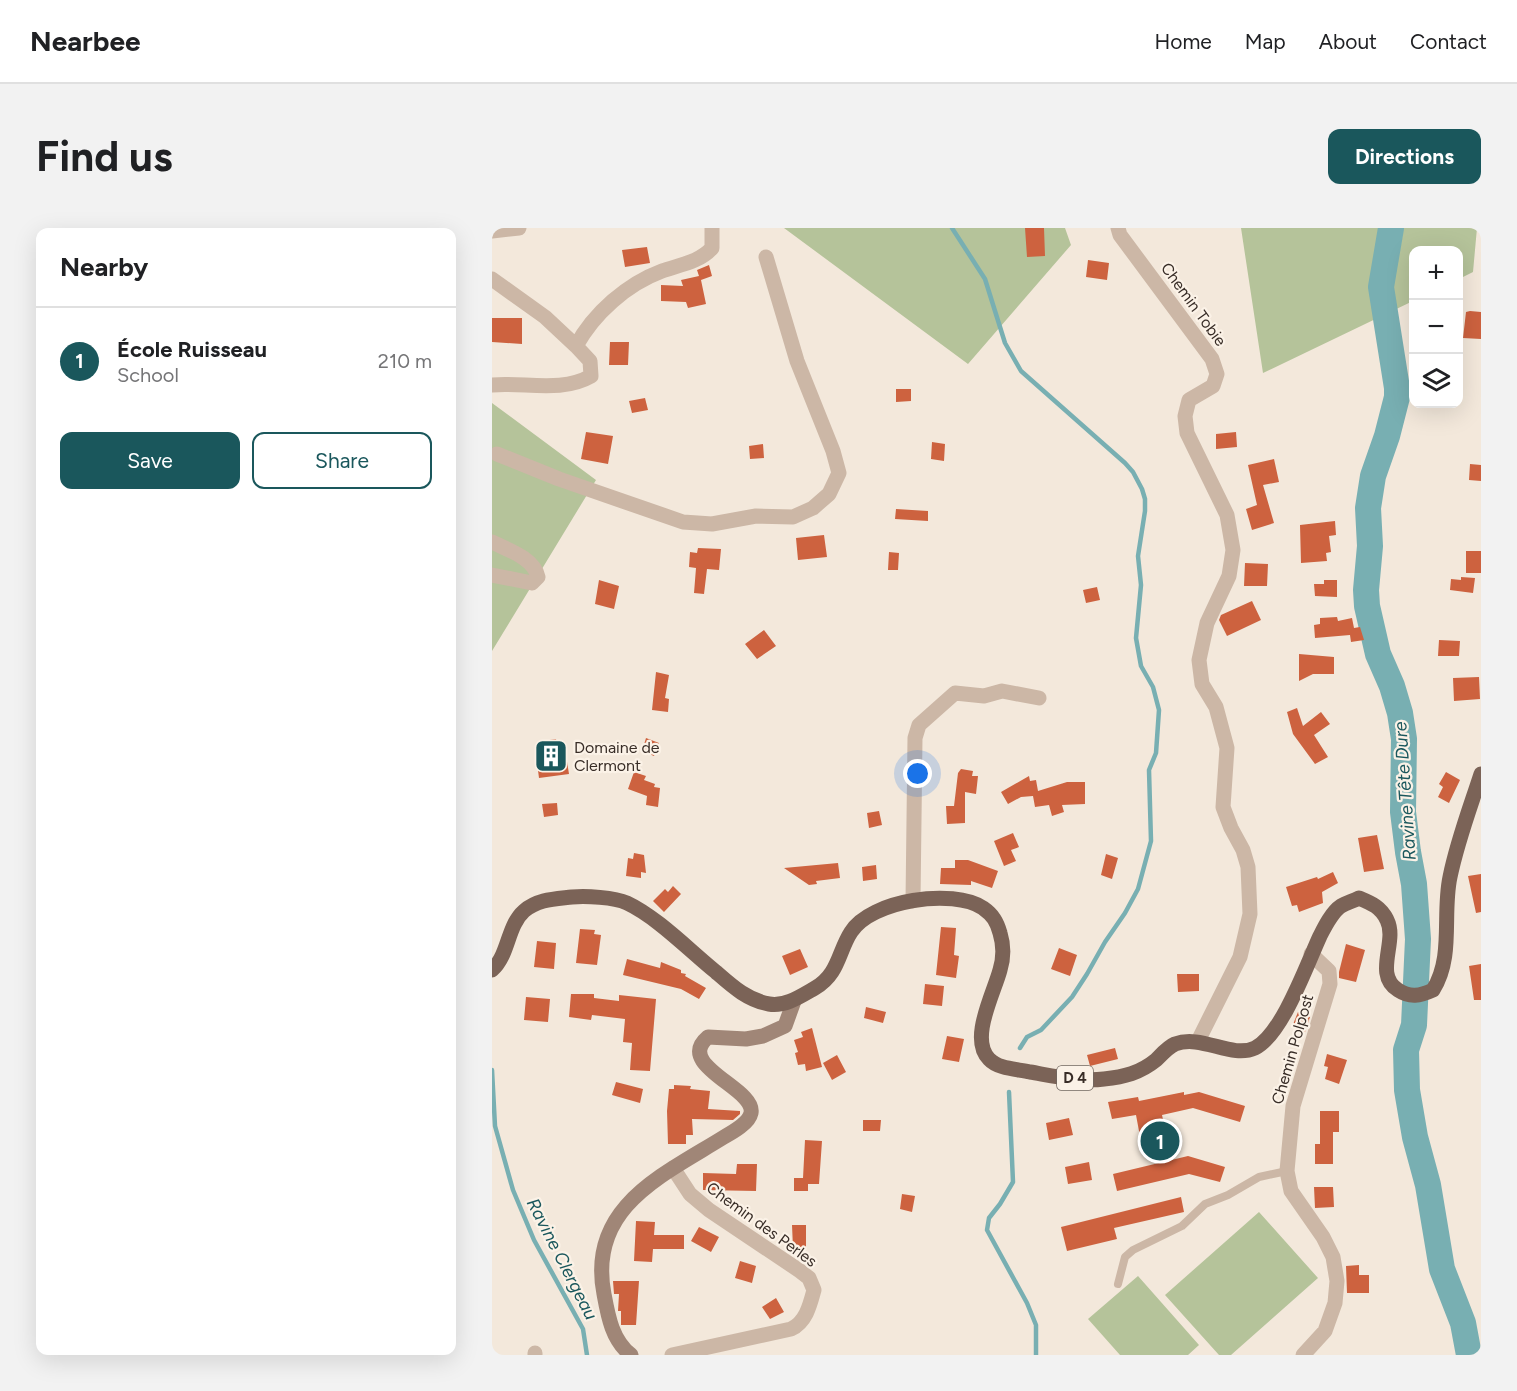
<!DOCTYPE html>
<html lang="en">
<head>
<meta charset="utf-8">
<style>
	:root { --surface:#fff; --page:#f2f2f2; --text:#202124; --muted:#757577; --line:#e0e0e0; --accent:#1a575c }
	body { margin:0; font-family:Figtree,sans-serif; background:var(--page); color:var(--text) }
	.controls { position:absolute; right:18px; top:18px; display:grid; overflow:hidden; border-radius:12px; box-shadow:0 6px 24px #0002 }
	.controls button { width:54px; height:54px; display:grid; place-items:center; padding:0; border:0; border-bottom:2px solid var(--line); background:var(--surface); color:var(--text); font:30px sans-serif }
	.you { position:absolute; left:426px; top:546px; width:21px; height:21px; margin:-15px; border:4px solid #fff; border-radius:50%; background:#1a73e8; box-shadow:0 0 0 9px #1a73e833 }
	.badge { display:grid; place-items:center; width:39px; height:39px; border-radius:50%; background:var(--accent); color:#fff; font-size:20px; font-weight:700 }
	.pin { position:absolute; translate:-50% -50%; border:3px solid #fff; box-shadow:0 2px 6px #0006 }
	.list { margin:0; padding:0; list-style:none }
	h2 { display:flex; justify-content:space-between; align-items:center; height:78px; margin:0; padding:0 24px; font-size:26px }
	h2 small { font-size:20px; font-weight:400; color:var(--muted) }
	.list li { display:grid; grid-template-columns:39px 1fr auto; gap:18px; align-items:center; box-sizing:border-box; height:108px; padding:0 24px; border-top:2px solid var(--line) }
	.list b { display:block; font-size:22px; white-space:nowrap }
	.list p { margin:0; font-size:20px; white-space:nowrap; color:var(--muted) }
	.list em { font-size:20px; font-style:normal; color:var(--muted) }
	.actions { display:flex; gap:12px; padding:18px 24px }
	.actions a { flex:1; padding:14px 0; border:2px solid var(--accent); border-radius:12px; text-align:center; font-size:21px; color:var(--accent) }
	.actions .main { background:var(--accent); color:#fff }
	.icon { flex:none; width:33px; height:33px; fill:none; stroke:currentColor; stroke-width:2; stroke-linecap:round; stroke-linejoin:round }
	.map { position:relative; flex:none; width:989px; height:1127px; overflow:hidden; border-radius:12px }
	header { display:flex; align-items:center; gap:36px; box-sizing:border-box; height:84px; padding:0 30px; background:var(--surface); border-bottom:2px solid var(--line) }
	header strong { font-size:28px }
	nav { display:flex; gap:33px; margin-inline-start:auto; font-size:21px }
	.intro { display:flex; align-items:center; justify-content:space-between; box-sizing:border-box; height:144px; padding:0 36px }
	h1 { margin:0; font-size:42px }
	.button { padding:15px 27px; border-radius:12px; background:var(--accent); color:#fff; font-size:21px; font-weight:700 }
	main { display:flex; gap:36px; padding:0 36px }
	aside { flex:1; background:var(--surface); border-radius:12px; box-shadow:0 6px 24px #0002 }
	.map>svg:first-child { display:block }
	.green { fill:#b5c39a }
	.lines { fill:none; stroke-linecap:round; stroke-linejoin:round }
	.stream { stroke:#78afb2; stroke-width:4.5 }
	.river { stroke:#78afb2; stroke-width:26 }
	.building { fill:#cd623f }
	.lane { stroke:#ccb7a6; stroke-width:8 }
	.street { stroke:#ccb7a6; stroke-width:15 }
	.secondary { stroke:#a08677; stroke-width:15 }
	.primary { stroke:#7b6357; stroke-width:15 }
	.labels { text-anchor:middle; stroke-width:4.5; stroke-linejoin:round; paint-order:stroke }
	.shield { fill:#fbf2e7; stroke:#726861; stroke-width:1.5 }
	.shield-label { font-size:15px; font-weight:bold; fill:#382d27 }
	.street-label { font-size:16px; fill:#382d27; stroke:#fbf2e7 }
	.poi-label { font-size:16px; fill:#382d27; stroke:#fbf2e7; text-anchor:start }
	.water-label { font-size:18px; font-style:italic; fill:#1a575c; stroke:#fbf2e7 }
</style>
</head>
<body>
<header>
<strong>Nearbee</strong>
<nav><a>Home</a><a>Map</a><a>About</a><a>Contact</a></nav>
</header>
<div class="intro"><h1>Find us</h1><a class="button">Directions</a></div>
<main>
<aside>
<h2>Nearby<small></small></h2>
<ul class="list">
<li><span class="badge">1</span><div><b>École Ruisseau</b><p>School</p></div><em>210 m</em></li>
</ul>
<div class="actions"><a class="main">Save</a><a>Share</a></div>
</aside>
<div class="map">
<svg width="989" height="1127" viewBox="0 0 989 1127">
	<rect width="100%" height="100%" fill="#f3e8db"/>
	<path class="green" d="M292 0H573L579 17 476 136Z
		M749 0H985L981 44 967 51 966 22H922L921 73 771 145Z
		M0 175 104 252 0 423Z
		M767 984 826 1050 739 1127H727L673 1067Z
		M646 1048 707 1117 696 1127H628L596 1091Z"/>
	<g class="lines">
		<path class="stream" d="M460 0 493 51 513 115 529 143 633 235 641 244 650 261 653 271V283L646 328 649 357 644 410 649 438 661 459 667 482 664 525 657 542 659 613 646 661 633 685 613 714 595 746 580 769 549 802 535 809 528 820
			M0 842 3 898 21 962 42 1012 91 1101 95 1127
			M517 864 521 954 508 976 497 990 495 1002 535 1075 544 1097V1127"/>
		<path class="river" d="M899 0 889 59 905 160V169L895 208 881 248 876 280 878 318 874 362 875 378 886 426 900 458 908 485 912 511 911 584 916 624 922 656 926 711 922 797 914 822 915 862 923 909 936 957 950 1041 971 1095 977 1127"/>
	</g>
	<path class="building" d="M533 0H552L553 28 535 29Z
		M155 19 158 35 133 39 130 22Z
		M596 32 617 35 615 52 594 49Z
		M217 37 220 48 209 52 214 76 196 80 194 74 169 73V57L191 58 189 52 207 48 205 42Z
		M978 83 989 84V111L971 110 974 84Z
		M0 90H30V116L0 114Z
		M118 114H137L136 137H117Z
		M404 161H419V173L404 174Z
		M153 170 156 182 140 185 137 173Z
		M94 204 121 208 116 236 89 231Z
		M744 204 745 219 724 221V206Z
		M440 214 453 216 452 233 439 231Z
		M271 216 272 230 258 231 257 218Z
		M782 231 787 254 771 257 782 295 760 302 754 281 765 277 756 237Z
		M978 236 989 237V253L977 252Z
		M404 281 436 283V293L403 291Z
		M843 293 844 307 837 308 839 324 834 325 835 333 809 335 808 297Z
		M332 307 335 329 306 332 304 310Z
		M206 320 229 321 227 342 215 341 212 366 202 365 204 340 197 339 198 324 205 325Z
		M974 323H989V345H974Z
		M397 324 407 325 406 342H396Z
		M753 335 776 336 775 358H752Z
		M969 349 983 350 981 365 958 362 959 351 969 352Z
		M107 352 127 358 122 381 103 376Z
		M832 352H845V369L823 368 822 356H832Z
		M605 359 608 372 594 375 591 362Z
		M760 373 769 392 735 408 727 392 729 387Z
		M845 389 846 393 860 390 862 400 868 399 872 412 859 414 858 407 823 410 822 397 828 396V390Z
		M272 402 284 418 265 431 253 416Z
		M947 412 968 413 967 428H946Z
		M807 426 842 429V446H821L807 453Z
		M164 444 177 447 173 470 177 471 176 484 160 482Z
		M987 449 988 471 962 473 961 450Z
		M805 480 811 498 829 484 838 496 822 507 836 529 823 536 801 506 795 484Z
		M154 510 167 515 162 528 150 523Z
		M64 511 65 516 72 515 77 546 47 550 43 519 52 518 51 513Z
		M469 541 481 543 480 548H486L484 566 473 564V595L455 596 454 578H462L466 545Z
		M142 544 154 548 152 552 163 556 162 559 168 560 166 579 154 577 155 568 136 561Z
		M954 544 968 552 957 575 946 569 951 559 947 556Z
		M537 548 538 553 544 552 546 563 575 554H593V576L570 577 572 584 560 588 557 577 543 579 541 568 529 569 516 576 509 564Z
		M65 575 66 587 52 589 50 576Z
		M387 583 390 597 377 600 375 585Z
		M521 605 527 619 519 622 524 633 512 638 502 613Z
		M885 607 892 641 872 644 866 610Z
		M142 625 152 627 154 645 149 644V650L134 648 136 630 141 631Z
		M614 626 626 630 620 651 609 647Z
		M463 632H476L506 643 500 660 479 653V657L448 656 449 640H463Z
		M346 635 348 650 324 653 325 656 317 657 292 640Z
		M384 637 385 651 371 653 370 639Z
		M841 644 846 655 830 664 831 675 807 684 805 677 800 678 794 659 825 649 826 651Z
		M989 646V684L984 685 976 648Z
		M181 658 189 666 172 684 161 673 173 661 176 664Z
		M449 699 464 700 462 727 467 728 464 750 444 747Z
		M88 701 103 702 102 706 109 707 105 737 84 735Z
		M45 713 64 715 62 741 42 739Z
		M854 716 873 722 864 754 847 750V744Z
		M567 720 585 727 578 748 559 741Z
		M308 721 316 739 298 747 290 728Z
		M135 731 168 740 169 734 189 742V745L194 746 193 748 214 760 207 771 189 761 131 747Z
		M989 736V772H982L977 738Z
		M685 746H707V763L686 764Z
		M433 756 452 758 450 778 431 776Z
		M79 766H102V770L127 773V767L164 771 158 843 138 842 140 815 131 814 133 791 100 787 99 792 77 789Z
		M34 769 58 771 56 794 32 792Z
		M374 779 394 784 391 795 372 790Z
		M806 784 818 789 813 804 800 799Z
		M320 800 330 839 314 843 313 836 306 837 303 825 306 824 302 812 311 809 309 804Z
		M455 808 472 811 467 834 450 831Z
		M623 820 626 831 598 838 595 827Z
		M835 826 855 832 847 856 833 851 836 839 832 838Z
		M345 827 354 844 340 852 331 835Z
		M124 854 151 861 148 875 120 867Z
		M182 857 199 858 198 861 218 863 216 881 248 883V886L241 892 200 891 201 907H194V916H176L175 883 177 861H182Z
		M692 864V867L707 864 753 878 748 894 701 880 670 887 676 914 650 919 644 887 620 891 616 874 646 869 647 873Z
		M828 883H847V904H841V936H823V916H828Z
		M577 890 581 907 557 912 554 895Z
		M371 892H389L388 903H371Z
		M313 912 330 913 327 956H316V963H302V950H311Z
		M696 928 733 939 728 954 697 946 625 963 621 946Z
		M597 934 600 952 576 956 573 939Z
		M245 936H265L264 963 211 962V945L244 946Z
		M822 959H841L842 979 823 980Z
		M410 966 423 968 420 984 408 981Z
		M689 969 692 984 622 1000 625 1011 575 1023 569 999Z
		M144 993 163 994 162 1007H192V1021H161L160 1034 142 1033Z
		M300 997H314V1020H301Z
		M207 999 227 1009 219 1024 199 1013Z
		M248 1033 264 1038 260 1055 243 1050Z
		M867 1037V1047H877V1065H855L854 1038Z
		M121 1053H147L144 1097H129V1083H126L127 1066H122Z
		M284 1070 292 1084 278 1091 270 1079Z"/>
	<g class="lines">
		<path class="lane" d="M626 1056 633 1029 641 1022 690 998 713 976 736 967 767 949 795 943"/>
		<path class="street" d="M626 0 628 7 720 131 725 146 721 158 697 172 693 188 695 205 735 287 741 322 737 348 715 395 707 432 710 456 724 479 735 520 731 579 739 600 751 622 756 639 758 686 748 729 706 813
			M0 3 27 0
			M0 51 53 89 84 118 98 133 99 148C70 165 32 154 0 157
			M84 118C102 85 135 56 170 43 187 37 208 34 220 20V0
			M5 226 67 251 191 294 220 296 264 288 301 289 321 280 337 266 347 245 341 223 305 133 274 29
			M0 314C16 322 42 330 46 349L40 355 0 347
			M421 673 423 510 427 497 463 465 492 468 510 463 547 470
			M43 1127V1125
			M180 1127 299 1101C314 1094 318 1077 322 1062L317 1050 308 1043 217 982 198 966 181 940
			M811 1127 833 1103 843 1075 845 1053 841 1029 831 1009 799 963 795 943 801 878 838 756 837 743 819 726"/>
		<path class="secondary" d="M139 1127C120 1112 116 1088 112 1066 95 979 171 947 232 909 241 904 257 895 259 885 264 860 182 838 216 809L254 811 271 808 293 798 302 773"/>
		<path class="primary" d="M0 742C17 727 15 698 32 683 46 671 63 671 80 669 94 668 122 669 135 675 165 689 198 723 224 744 240 758 255 772 277 776 293 779 309 768 323 760 347 746 346 724 359 704 379 672 461 660 491 680 501 687 505 694 508 705 512 718 512 729 508 742 502 765 477 811 497 831 506 841 525 841 538 844 562 848 588 854 612 851 632 849 648 845 664 832 669 827 676 819 683 816 710 806 739 831 763 820 790 807 815 736 828 708 833 698 840 684 849 678 854 675 861 673 867 670 879 675 889 679 895 692 906 714 881 746 906 762 918 770 928 768 941 762 962 729 950 686 958 649 965 614 978 580 989 546"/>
	</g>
	<defs>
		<g id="building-square" transform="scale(1.725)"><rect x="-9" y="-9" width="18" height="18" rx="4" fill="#1a575c" stroke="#fbf2e7"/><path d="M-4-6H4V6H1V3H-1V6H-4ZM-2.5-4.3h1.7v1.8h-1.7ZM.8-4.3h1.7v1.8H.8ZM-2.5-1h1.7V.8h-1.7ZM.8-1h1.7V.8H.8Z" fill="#fff"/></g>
	</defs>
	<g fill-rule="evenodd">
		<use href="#building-square" x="59" y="528"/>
	</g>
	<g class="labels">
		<rect class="shield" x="565" y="838" width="36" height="24" rx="4.5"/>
		<g class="shield-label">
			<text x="583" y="855">D 4</text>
		</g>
		<g class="street-label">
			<text transform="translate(702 76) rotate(54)" y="6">Chemin Tobie</text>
			<text transform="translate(800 821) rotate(-74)" y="6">Chemin Polpost</text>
			<text transform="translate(270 996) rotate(36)" y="6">Chemin des Perles</text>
		</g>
		<g class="poi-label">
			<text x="82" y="525">Domaine de<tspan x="82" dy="18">Clermont</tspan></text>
		</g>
		<g class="water-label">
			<text transform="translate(913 563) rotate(-94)" y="6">Ravine Tête Dure</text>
			<text transform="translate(70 1031) rotate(63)" y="6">Ravine Clergeau</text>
		</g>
	</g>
</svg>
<div class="controls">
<button>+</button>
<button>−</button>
<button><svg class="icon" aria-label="layers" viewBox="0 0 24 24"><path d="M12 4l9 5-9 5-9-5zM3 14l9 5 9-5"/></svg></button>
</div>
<div class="you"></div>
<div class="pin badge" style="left:668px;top:913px">1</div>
</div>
</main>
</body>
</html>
